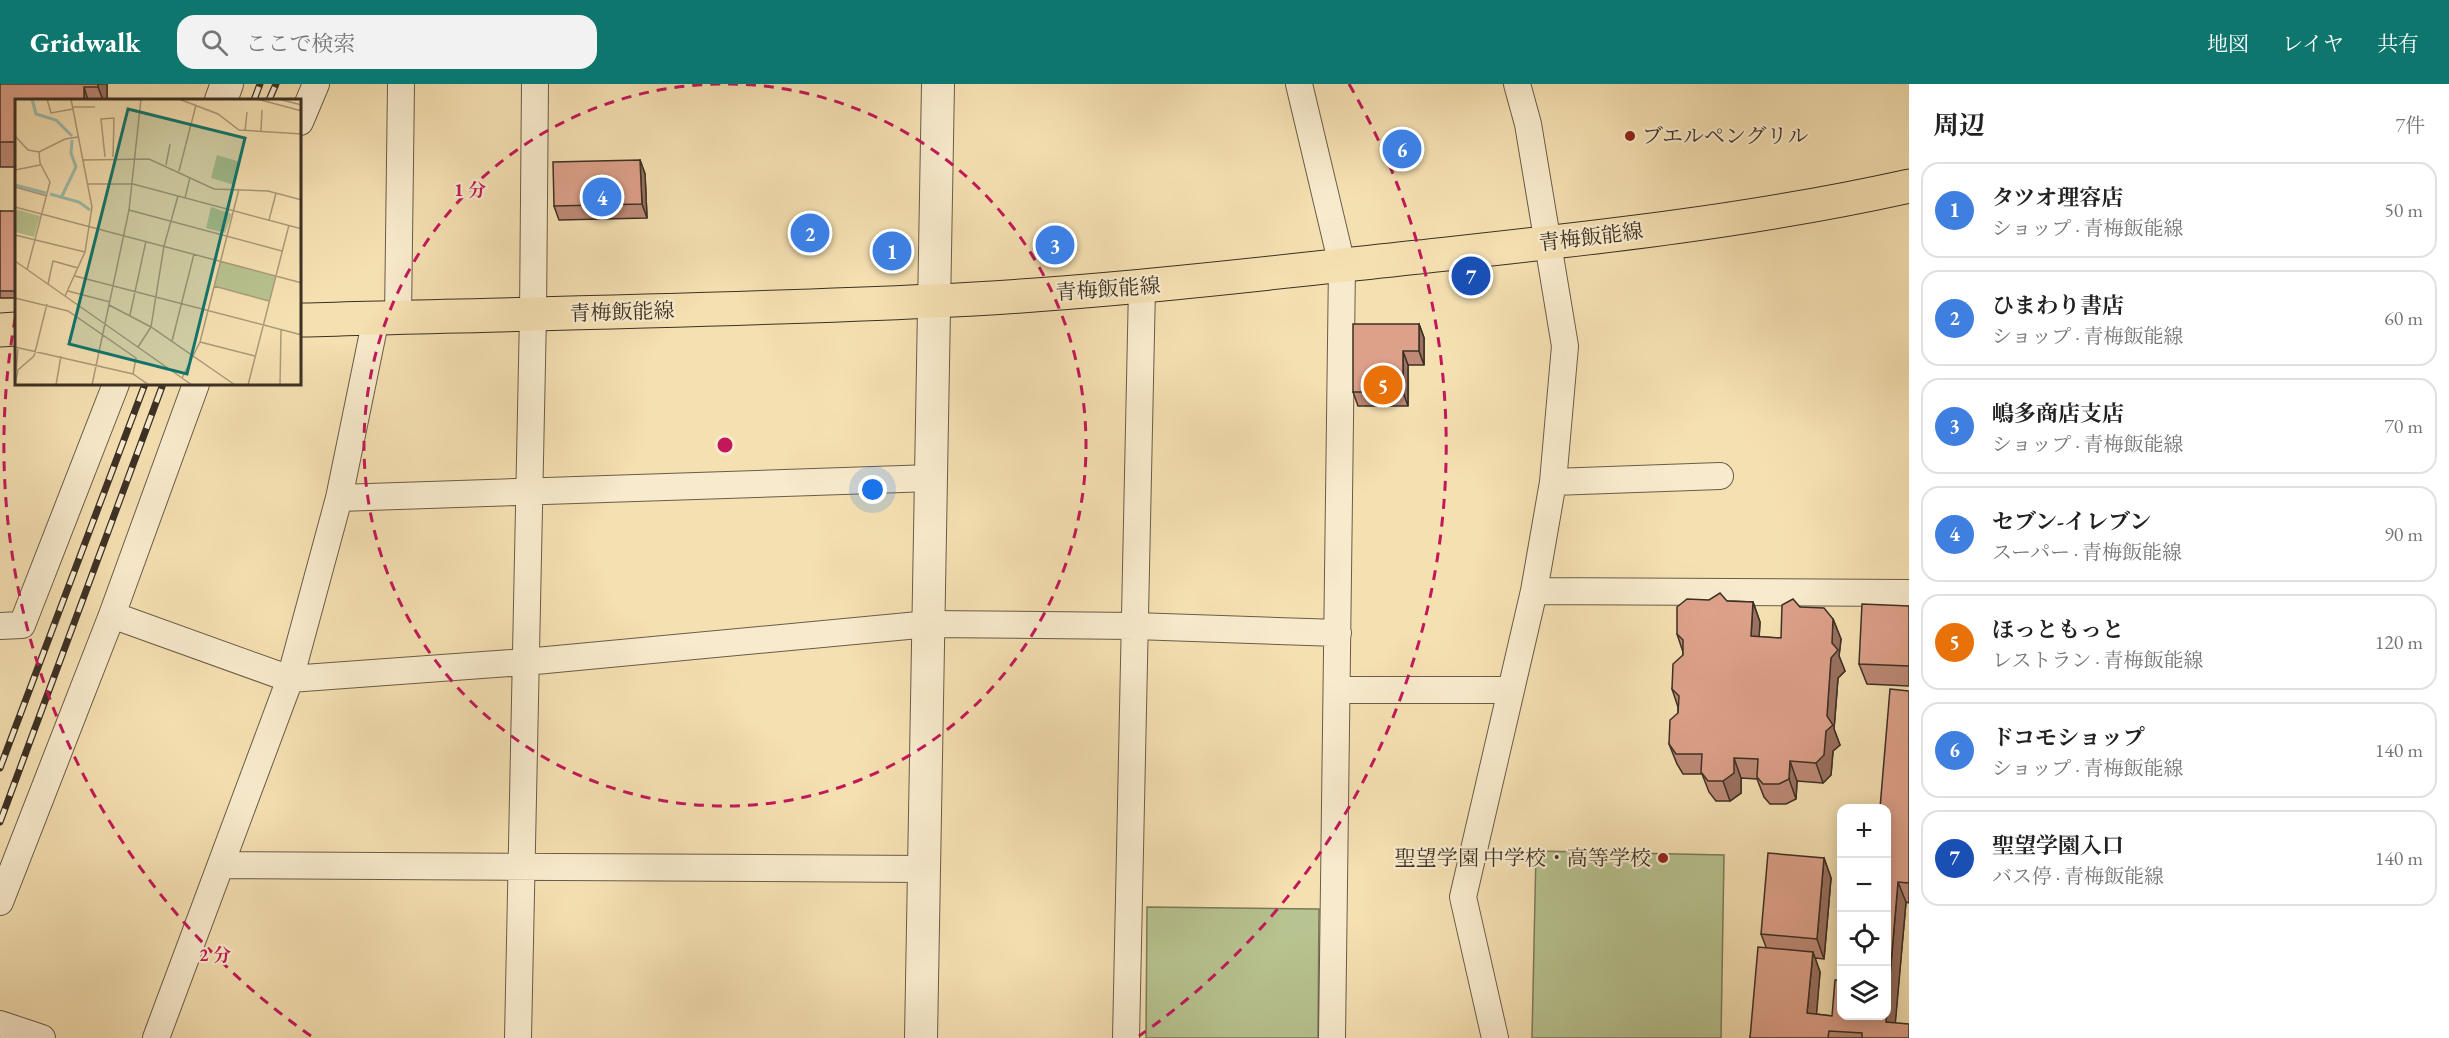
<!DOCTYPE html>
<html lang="ja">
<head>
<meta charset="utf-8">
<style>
	:root { --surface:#fff; --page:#f2f2f2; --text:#222; --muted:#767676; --line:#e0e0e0; --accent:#0f766e }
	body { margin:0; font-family:"EB Garamond","Noto Serif JP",serif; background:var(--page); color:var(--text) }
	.controls { position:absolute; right:18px; bottom:18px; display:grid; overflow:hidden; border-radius:12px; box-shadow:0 3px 15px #0003 }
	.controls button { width:54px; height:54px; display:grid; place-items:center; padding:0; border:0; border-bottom:2px solid var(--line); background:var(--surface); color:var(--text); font:30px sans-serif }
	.you { position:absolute; left:873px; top:406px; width:21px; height:21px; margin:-15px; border:4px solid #fff; border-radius:50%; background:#1a73e8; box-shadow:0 0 0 9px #1a73e833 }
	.badge { display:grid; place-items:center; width:39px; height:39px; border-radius:50%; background:var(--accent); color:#fff; font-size:20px; font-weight:700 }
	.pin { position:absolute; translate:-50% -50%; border:3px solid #fff; box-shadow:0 2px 6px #0006 }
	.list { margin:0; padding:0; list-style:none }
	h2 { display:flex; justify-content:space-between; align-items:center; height:78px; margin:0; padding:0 24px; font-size:26px }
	h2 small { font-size:20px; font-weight:400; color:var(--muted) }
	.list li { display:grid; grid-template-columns:39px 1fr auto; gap:18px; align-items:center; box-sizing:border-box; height:96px; margin:0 12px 12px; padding:0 12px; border:2px solid var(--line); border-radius:18px }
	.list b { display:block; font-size:22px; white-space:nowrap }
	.list p { margin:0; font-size:20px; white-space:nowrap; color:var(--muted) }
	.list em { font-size:20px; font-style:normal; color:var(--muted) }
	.icon { flex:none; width:33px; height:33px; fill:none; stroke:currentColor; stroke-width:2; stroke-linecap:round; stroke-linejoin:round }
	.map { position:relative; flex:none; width:1909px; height:954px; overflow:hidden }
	header { display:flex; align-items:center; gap:36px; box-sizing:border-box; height:84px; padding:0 30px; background:var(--accent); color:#fff }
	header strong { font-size:28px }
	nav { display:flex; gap:33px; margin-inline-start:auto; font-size:21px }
	.search { width:420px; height:54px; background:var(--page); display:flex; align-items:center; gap:15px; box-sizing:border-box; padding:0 21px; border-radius:18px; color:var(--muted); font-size:22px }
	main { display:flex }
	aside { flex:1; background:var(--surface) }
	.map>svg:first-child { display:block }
	.pitch { fill:#b7c390; stroke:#7a7a5a; stroke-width:1.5 }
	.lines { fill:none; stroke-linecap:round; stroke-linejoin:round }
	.minor-casing { stroke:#6a5c48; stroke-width:28 }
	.tertiary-casing { stroke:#6a5c48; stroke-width:34 }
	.primary-casing { stroke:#3c3025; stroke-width:35 }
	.minor { stroke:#f8ebcd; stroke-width:26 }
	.tertiary { stroke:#f8ebcd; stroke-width:32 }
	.primary { stroke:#f5e0b2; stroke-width:33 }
	.rail-casing { stroke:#3c3025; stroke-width:7 }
	.rail { stroke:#f8ebcd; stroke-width:4.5; stroke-dasharray:14; stroke-linecap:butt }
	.wall { fill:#be8a77; stroke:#3c3025; stroke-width:1.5 }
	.shaded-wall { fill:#9b7161; stroke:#3c3025; stroke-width:1.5 }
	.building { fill:#dda18a; stroke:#3c3025; stroke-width:1.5 }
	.ring { fill:none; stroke:#c2185b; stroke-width:3; stroke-dasharray:10 8 }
	.poi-dot { fill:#8f2418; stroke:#f8ebcd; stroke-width:2 }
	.labels { text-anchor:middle; stroke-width:4.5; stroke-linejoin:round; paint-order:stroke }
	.poi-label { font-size:21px; fill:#3c3025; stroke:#f8ebcd; text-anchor:start }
	.street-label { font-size:21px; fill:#3c3025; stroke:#f8ebcd }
	.inset-river { fill:none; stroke:#9cbdad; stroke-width:3 }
	.inset-road { fill:none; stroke:#ab9a7a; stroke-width:1.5 }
	.view { fill:#0f766e; fill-opacity:0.15; stroke:#0f766e; stroke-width:3 }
	.inset-edge { fill:none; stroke:#3c3025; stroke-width:3 }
	.centre { fill:#c2185b; stroke:#f8ebcd; stroke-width:3 }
	.ring-label { font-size:18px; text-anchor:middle; font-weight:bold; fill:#c2185b; stroke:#f8ebcd; stroke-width:4.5; stroke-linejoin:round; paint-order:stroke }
</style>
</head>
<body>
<header>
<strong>Gridwalk</strong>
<div class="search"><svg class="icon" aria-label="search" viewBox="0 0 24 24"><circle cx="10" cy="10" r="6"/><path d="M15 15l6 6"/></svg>ここで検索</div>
<nav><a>地図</a><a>レイヤ</a><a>共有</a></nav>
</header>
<main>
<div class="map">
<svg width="1909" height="954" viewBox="0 0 1909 954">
	<rect width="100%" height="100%" fill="#f5e0b2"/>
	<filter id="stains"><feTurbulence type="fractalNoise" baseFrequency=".00333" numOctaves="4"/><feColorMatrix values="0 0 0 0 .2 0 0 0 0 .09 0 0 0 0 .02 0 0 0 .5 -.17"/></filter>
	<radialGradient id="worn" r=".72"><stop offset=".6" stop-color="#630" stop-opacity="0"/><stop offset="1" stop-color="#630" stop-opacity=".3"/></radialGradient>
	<path class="pitch" d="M1536 767 1724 771 1721 954H1532Z
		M1147 823 1319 825 1318 954H1146Z"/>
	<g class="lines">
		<g class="minor-casing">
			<path id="minor" d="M1299 0 1342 181 1332 954
				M300 38 316 0
				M398 234 401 0
				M1553 398 1720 392
				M339 414 932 394
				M1534 507 1909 509
				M112 531 290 595 525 578 929 540 1135 542 1338 549
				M0 542 22 541 116 300
				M1337 606H1510
				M222 781 925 785
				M0 818 112 531 196 300
				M0 940 42 954
				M156 954 290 595 339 414 376 234
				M518 954 533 231 535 0
				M1126 954 1142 203
				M1495 954 1463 813 1534 507 1553 398 1565 262 1528 40 1517 0"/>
		</g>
		<g class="tertiary-casing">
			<path id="tertiary" d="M221 16 227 0
				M921 954 938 0"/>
		</g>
		<g class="primary-casing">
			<path id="primary" d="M300 236C511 230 722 227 933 217 1096 210 1257 190 1419 173 1583 155 1747 138 1909 102
				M0 246 16 245"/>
		</g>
		<use href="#minor" class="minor"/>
		<use href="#tertiary" class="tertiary"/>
		<use href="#primary" class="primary"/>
		<g class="rail-casing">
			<path id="rail" d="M254 16 260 0
				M269 16 276 0
				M0 684 145 300
				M0 738 163 300"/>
		</g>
		<use href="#rail" class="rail"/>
	</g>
	<path class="wall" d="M0 0H107V16H16V83H0Z
		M640 76 645 90 647 134 559 136 554 122Z
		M0 127 16 130V214H0Z
		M1419 240 1424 254V281H1408V322H1358L1353 308Z
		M1727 517 1753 518 1760 538 1759 553 1781 554 1800 523 1833 535 1841 555 1839 572 1845 587 1838 594 1834 645 1840 661 1833 667 1831 691 1823 699 1797 697 1796 715 1786 720H1770L1764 713 1757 695 1741 694V709L1730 717H1716L1709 708 1702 690H1683L1677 680 1669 660 1678 629V623L1672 605 1683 571V568L1677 550Z
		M1909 522V602L1867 600 1859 580Z
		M1909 607V819L1906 818 1895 938 1909 954H1750L1766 863 1761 850 1824 774 1831 794 1824 875 1815 874 1820 888 1816 930 1832 932H1887Z"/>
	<path class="shaded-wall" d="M98 0H107V16H103L98 3Z
		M84 3 88 16H84Z
		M640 76 645 90 647 134 642 120Z
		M16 127V212L15 207Z
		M1419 240 1424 254V281L1419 267Z
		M1403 267 1408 281V322L1403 308Z
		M1753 518 1760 538 1758 572 1751 552Z
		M1833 535 1841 555 1839 572 1845 587 1838 594 1834 645 1840 661 1833 667 1831 691 1823 699 1816 679 1826 647Z
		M1734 674 1741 694V709L1730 717 1723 697Z
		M1790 677 1797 697 1796 715 1789 695Z
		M1824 774 1831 794 1824 875 1817 855Z
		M1898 798 1906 818 1894 954 1886 938Z
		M1813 868 1820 888 1815 949 1807 929Z"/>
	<path class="building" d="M0 0H98V3H84V16H16V58H0Z
		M640 76 642 120 554 122 553 78Z
		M0 127H16L15 207H0Z
		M1353 240H1419V267H1403V308H1353Z
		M1720 509 1727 517 1753 518 1751 552 1781 554 1782 521 1793 515 1800 523 1824 524 1833 535 1832 559 1838 566 1831 574 1827 632 1833 641 1826 647 1824 671 1816 679 1790 677 1789 695 1779 700H1763L1757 693 1758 675 1734 674V689L1723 697H1708L1701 688 1702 670H1676L1669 660 1670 636 1678 629 1679 612 1672 605 1673 580 1683 571V556L1677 550V523L1687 515 1709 516Z
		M1862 520 1909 522V582L1859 580Z
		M1890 605 1909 607V799L1898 798 1886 938 1909 940V954H1862V949L1829 947 1828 954H1750L1758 863 1813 868 1807 929 1832 932 1835 896H1842V932H1887V724H1880Z
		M1768 769 1824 774 1817 855 1761 850Z"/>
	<g class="ring">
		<path d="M728 0A361 361 0 1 1 722 0"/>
		<path d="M311 952A721 721 0 0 1 16 230M1349 0A721 721 0 0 1 1139 952"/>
	</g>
	<g class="poi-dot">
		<circle cx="1630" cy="52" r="6"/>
		<circle cx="1663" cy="774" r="6"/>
	</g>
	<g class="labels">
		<g class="poi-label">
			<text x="1642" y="59">ブエルペングリル</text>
			<text x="1651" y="781" text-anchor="end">聖望学園 中学校・高等学校</text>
		</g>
		<g class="street-label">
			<text transform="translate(1591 153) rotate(-7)" y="7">青梅飯能線</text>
			<text transform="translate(1108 205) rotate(-4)" y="7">青梅飯能線</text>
			<text transform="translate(622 228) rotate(-2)" y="7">青梅飯能線</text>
		</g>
	</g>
	<g transform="translate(15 15)">
		<rect width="286" height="286" fill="#f5e0b2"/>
		<path d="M0 110 25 117 19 138 0 133ZM206 162 261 177 254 202 199 187Z" fill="#b7c390"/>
		<path d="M202 56 225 63 219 86 196 79ZM196 108 217 115 210 134 191 129Z" fill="#b7c390"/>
		<path class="inset-river" d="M17 0 21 15 41 21 57 37M0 86 31 94M35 95 64 103 75 111M46 99 61 68 56 54 57 41"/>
		<path class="inset-road" d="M32 0 36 14 58 10M164 0 203 15 224 31 287 35M242 0 287 12M263 0 287 6M57 8H80M230 32 232 13M246 32 247 11M0 37 13 51 24 53M90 58 86 20 99 19 98 58M68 61 134 60 199 90 253 92 287 101M151 66 155 45M0 71 25 66M164 72 181 6M73 85H118L287 130M0 88 32 97M170 99 175 78M0 108 287 184M114 111 267 152M254 121 261 94M0 136 70 153M0 162 177 286M12 171 35 83 25 64 24 53 50 40 63 38M60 177 287 236M33 185 38 162 63 169M199 187 254 202M53 192 95 203M50 197 70 153 77 108 56 0M0 199 53 212 121 259 118 275M94 206 136 228 220 286M115 216 131 142M157 242 179 155M185 243 240 257M0 248 118 275 134 286M123 248 136 228 149 147 163 97M1 272 3 248M167 279 185 243 224 90M0 286 3 271 19 257 32 205M41 286 46 257M77 286 114 111 126 0M233 286 274 126M265 286 266 231"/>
		<path class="view" d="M113 10 230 39 172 275 54 245Z"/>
		<rect width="286" height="286" class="inset-edge"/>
	</g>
	<circle cx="725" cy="361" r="9" class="centre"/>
	<g class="ring-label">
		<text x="470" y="112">1 分</text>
		<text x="215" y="877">2 分</text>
	</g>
	<rect width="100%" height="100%" filter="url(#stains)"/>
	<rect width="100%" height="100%" fill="url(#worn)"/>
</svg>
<div class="controls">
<button>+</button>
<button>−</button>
<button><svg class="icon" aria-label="locate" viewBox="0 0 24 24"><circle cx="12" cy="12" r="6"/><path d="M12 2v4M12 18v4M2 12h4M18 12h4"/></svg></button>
<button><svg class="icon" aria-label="layers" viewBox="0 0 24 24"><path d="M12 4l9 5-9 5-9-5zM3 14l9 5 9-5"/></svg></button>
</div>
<div class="you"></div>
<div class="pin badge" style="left:892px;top:167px;background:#3f7fe0">1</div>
<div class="pin badge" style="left:810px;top:149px;background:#3f7fe0">2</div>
<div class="pin badge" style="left:1055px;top:161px;background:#3f7fe0">3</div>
<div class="pin badge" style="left:602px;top:113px;background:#3f7fe0">4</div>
<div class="pin badge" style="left:1383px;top:301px;background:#e8710a">5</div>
<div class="pin badge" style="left:1402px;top:65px;background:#3f7fe0">6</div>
<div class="pin badge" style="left:1471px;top:192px;background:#1a4fb4">7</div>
</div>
<aside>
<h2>周辺<small>7件</small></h2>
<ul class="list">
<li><span class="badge" style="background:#3f7fe0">1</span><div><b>タツオ理容店</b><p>ショップ · 青梅飯能線</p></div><em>50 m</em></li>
<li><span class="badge" style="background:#3f7fe0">2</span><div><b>ひまわり書店</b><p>ショップ · 青梅飯能線</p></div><em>60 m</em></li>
<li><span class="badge" style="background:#3f7fe0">3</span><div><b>嶋多商店支店</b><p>ショップ · 青梅飯能線</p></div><em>70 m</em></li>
<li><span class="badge" style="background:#3f7fe0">4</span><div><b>セブン-イレブン</b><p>スーパー · 青梅飯能線</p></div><em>90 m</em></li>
<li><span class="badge" style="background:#e8710a">5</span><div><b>ほっともっと</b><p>レストラン · 青梅飯能線</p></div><em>120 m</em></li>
<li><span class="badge" style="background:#3f7fe0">6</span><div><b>ドコモショップ</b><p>ショップ · 青梅飯能線</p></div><em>140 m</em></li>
<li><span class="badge" style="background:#1a4fb4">7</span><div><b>聖望学園入口</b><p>バス停 · 青梅飯能線</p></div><em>140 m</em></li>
</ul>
</aside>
</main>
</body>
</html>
